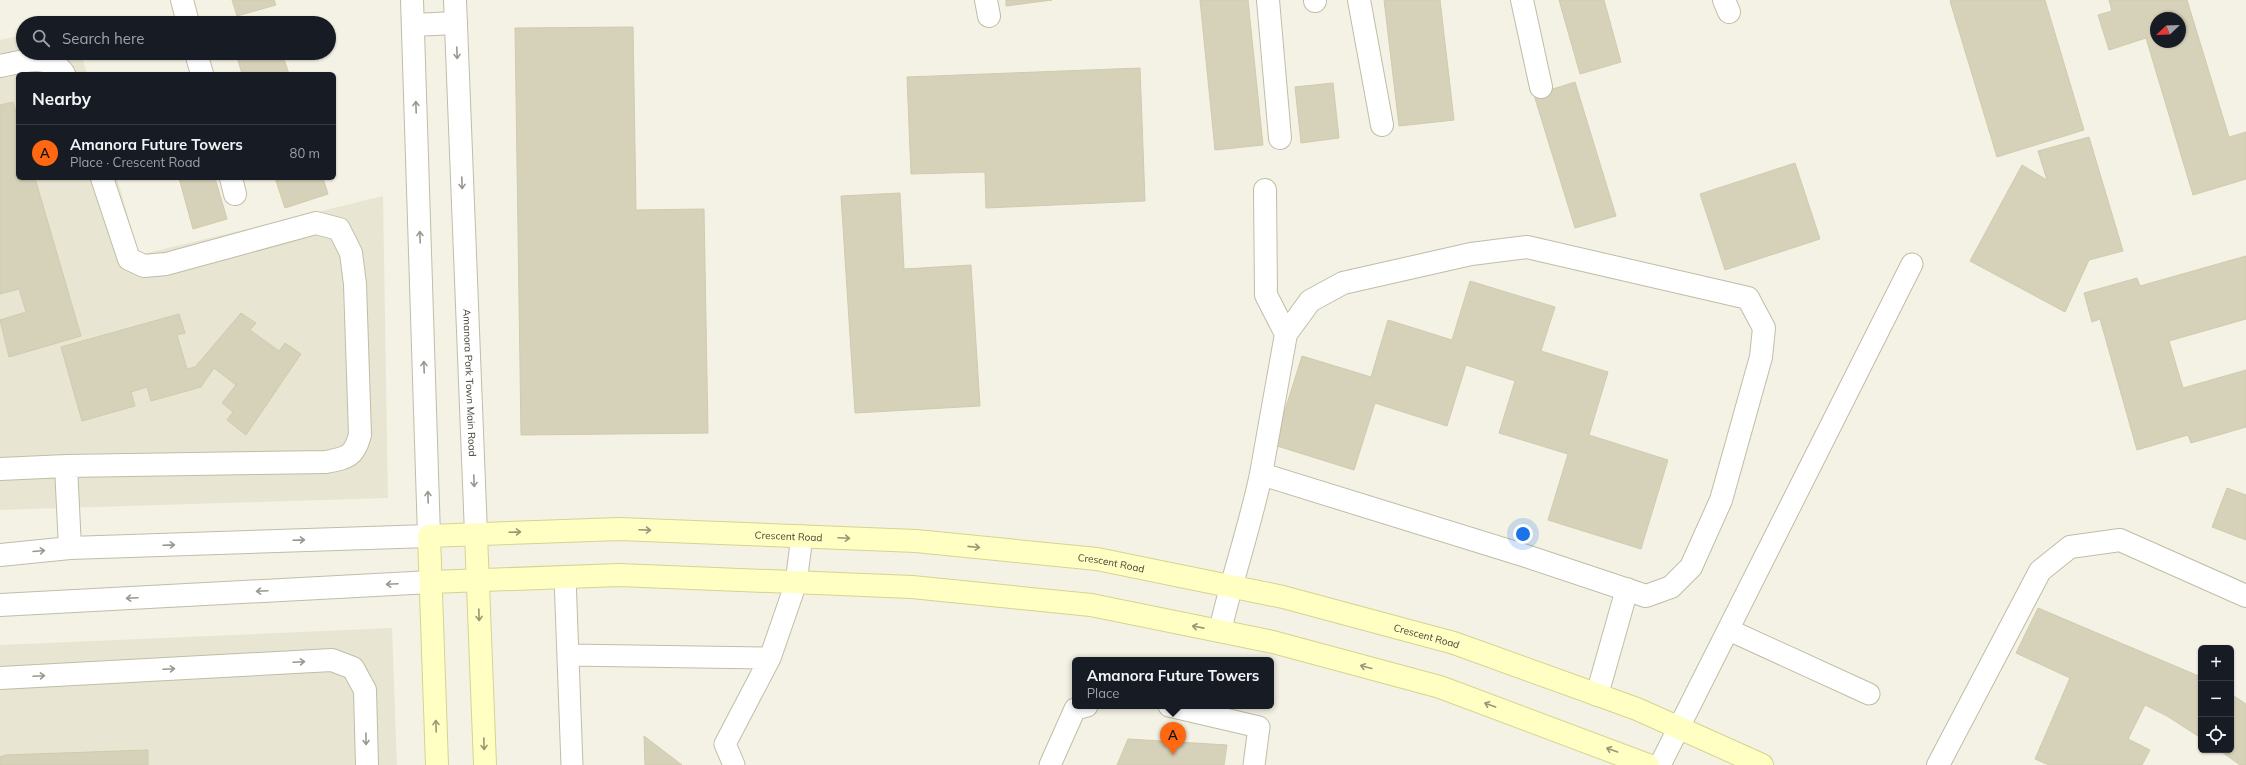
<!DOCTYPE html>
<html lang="en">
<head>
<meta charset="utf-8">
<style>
	:root { --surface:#171b24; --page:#20242c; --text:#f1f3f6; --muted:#9ea1a6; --line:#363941; --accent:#ff6810 }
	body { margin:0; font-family:Mulish,sans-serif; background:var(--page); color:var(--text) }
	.controls { position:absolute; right:12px; bottom:12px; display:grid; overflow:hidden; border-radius:6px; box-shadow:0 1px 3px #0004 }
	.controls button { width:36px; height:36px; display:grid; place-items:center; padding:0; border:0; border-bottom:1px solid var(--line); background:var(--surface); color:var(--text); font:20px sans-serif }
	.compass { position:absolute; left:2150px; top:12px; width:36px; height:36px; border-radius:50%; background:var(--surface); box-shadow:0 1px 3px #0004; rotate:247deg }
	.you { position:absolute; left:1523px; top:534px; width:14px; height:14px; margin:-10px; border:3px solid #fff; border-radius:50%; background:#1a73e8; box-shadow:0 0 0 6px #1a73e833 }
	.badge { display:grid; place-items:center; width:26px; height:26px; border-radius:50%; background:var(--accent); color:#111; font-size:13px; font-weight:700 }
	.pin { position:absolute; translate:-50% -33px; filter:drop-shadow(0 1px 2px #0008) }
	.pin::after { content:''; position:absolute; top:21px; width:14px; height:12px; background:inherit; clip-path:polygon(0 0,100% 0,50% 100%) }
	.popup { position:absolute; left:1072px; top:657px; width:202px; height:52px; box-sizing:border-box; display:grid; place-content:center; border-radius:6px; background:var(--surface); filter:drop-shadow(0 1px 3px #0005); font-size:13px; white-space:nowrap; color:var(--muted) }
	.popup b { font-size:15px; color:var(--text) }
	.popup::after { content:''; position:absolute; left:50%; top:100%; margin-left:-8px; border:8px solid transparent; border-top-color:var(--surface) }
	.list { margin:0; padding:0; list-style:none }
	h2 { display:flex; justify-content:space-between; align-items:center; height:52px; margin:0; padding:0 16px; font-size:17px }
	h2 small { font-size:13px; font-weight:400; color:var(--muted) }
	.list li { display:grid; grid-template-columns:26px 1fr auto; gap:12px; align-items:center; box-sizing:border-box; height:56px; padding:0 16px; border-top:1px solid var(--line) }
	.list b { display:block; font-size:15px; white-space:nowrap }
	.list p { margin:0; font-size:13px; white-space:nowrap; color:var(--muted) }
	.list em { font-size:13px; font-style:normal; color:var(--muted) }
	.icon { flex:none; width:22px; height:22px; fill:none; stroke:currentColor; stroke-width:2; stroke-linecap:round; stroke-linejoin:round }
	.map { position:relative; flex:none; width:2246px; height:765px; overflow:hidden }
	.search { position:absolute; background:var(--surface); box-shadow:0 1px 3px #0004; left:16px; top:16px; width:320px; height:44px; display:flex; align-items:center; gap:10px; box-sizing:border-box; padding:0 14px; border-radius:22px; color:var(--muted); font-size:15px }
	.panel { position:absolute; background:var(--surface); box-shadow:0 1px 3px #0004; left:16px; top:72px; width:320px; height:108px; border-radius:6px }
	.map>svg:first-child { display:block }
	.residential { fill:#e8e6d2 }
	.building { fill:#d6d1b9; stroke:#d1cbac; fill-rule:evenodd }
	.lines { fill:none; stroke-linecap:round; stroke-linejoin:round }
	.service-casing { stroke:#c0bda6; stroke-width:23 }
	.minor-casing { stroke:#c0bda6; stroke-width:24 }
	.tertiary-casing { stroke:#c0bda6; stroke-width:24 }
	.secondary-casing { stroke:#d7d390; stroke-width:24 }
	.service { stroke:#fff; stroke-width:21 }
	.minor { stroke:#fff; stroke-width:22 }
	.tertiary { stroke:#fff; stroke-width:22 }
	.secondary { stroke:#fffec3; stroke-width:22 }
	.oneway { stroke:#99988f }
	.oneway2 { stroke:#999774 }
	.labels { text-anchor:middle; stroke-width:4; stroke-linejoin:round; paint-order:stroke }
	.street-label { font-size:10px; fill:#464334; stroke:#fff }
</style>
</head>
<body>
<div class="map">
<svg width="2246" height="765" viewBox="0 0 2246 765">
	<rect width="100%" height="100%" fill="#f4f2e4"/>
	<path class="residential" d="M23 35V53H81L87 74H18V178H117L139 255 383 196 388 498 0 510V40Z
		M392 628 397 765H0V645Z"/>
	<path class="building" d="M232 0H274L276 5 237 16Z
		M1006 0H1052L1006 6Z
		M1200 0H1248L1263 145 1215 150Z
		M1384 0H1440L1454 120 1399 126Z
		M1559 0H1604L1621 62 1580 74Z
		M1953 0H2045L2084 130 1997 157 1950 1Z
		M2109 0H2187L2229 137 2246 132V179L2193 195 2146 38 2109 50 2098 15 2112 11ZM2156 18H2180V42H2156Z
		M633 27 636 210 704 209 708 433 521 435 515 28Z
		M249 53H282L289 74H242L237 57Z
		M1140 68 1145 201 986 208 985 172 911 174 907 77Z
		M1575 82 1616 216 1575 228 1534 95Z
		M1333 83 1339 138 1301 143 1295 87Z
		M13 102 18 119V178H35L81 336 9 357 0 320 26 312 19 289 0 294V105Z
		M2089 137 2123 251 2089 260 2065 312 1970 261 2022 165 2047 180 2038 151Z
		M1795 163 1820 239 1725 270 1700 194Z
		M179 178H215L227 219 193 229Z
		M275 178H323L328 194 285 208Z
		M900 193 904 269 971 265 980 406 855 413 841 196Z
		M2246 256V319L2169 341 2183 388 2246 370V427L2191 443 2188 435 2137 450 2100 319 2092 322 2084 293 2137 278 2140 286Z
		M1470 281 1555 307 1541 351 1608 372 1589 435 1668 460 1641 549 1548 520 1568 454 1499 433 1515 381 1466 365 1447 426 1375 403 1354 470 1274 445 1302 356 1371 377 1388 320 1452 340Z
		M241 313 256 323 250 330 279 351 285 343 301 354 246 435 227 420 233 412 222 403 236 385 214 368 201 387 151 401 147 387 131 392 135 406 82 421 61 347 179 314 185 333 177 335 187 369 195 367Z
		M2227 488 2246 495V540L2212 527Z
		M2038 608 2201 677V738L2167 716 2145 705 2128 739 2150 750 2142 765H2049L2035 759 2070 678 2016 653Z
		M2231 694 2246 704V765H2240L2219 750H2231Z
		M644 736 682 765H645Z
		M1128 739 1227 745 1224 765H1117Z
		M148 750V765H0V757L5 755Z"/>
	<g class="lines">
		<g class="service-casing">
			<path id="service" d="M565 577 572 765
				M1729 630 1869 694
				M568 655 770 658
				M1169 706 1259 727 1254 765
				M734 765 725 744 770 658 796 583 802 536
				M1050 765 1075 709 1087 706
				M1660 765 1912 264"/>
		</g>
		<g class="minor-casing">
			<path id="minor" d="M182 0 188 23
				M986 0 989 16
				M1268 0 1280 138
				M1315 0V1
				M1359 0 1382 125
				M1522 0 1541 87
				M1724 0 1729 12
				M196 53 202 74
				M0 66C20 62 50 52 64 74
				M231 178 235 194
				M1265 190 1266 295 1286 334
				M66 466 70 548
				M0 469 66 466 326 462C347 458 354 457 360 435L355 284 351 253 339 229 316 223 166 264 144 266 129 259 102 178
				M0 555 70 548 429 536
				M0 605 431 582
				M1220 631C1232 578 1250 527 1261 474L1526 556 1646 596 1671 587 1691 567 1721 500 1761 357 1764 328 1748 298 1527 247 1471 254 1343 283 1310 301 1286 334 1261 474
				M0 678 332 660 353 668 365 690 367 765
				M1597 695 1627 589
				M1938 765 2040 571 2070 547 2120 540 2246 596"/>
		</g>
		<g class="tertiary-casing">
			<g id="tertiary">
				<path d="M412 0 429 536"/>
				<path id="s1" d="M455 0 476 534"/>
				<path d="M413 25 456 23"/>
			</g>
		</g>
		<g class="secondary-casing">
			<g id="secondary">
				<path d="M476 534 485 765"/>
				<path d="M431 582 619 575 912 587 1091 605 1273 642 1440 687 1648 765"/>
				<path id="s2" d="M437 765 429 536 619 529 916 541 1097 559 1283 597 1454 643 1637 709 1762 765"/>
			</g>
		</g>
		<use href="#service" class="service"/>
		<use href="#minor" class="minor"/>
		<use href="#tertiary" class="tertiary"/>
		<use href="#secondary" class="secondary"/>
	</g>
	<defs><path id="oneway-shaft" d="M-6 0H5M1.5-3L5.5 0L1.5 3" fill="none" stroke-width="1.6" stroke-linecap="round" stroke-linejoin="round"/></defs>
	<g class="oneway">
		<use href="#oneway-shaft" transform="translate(457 53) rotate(88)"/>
		<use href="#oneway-shaft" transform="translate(416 107) rotate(-92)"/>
		<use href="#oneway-shaft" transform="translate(462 183) rotate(88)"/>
		<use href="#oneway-shaft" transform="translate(420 237) rotate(-92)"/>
		<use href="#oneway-shaft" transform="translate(424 367) rotate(-92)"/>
		<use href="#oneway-shaft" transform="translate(474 481) rotate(88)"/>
		<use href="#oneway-shaft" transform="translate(428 497) rotate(-92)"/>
		<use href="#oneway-shaft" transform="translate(299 540) rotate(-2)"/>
		<use href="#oneway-shaft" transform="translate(169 545) rotate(-2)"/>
		<use href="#oneway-shaft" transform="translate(39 551) rotate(-5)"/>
		<use href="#oneway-shaft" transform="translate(392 584) rotate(177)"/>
		<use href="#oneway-shaft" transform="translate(262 591) rotate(177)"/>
		<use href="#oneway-shaft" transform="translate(132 598) rotate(177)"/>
		<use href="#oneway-shaft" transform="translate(299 662) rotate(-3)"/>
		<use href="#oneway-shaft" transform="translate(169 669) rotate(-3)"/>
		<use href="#oneway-shaft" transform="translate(39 676) rotate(-3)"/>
		<use href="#oneway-shaft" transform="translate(366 739) rotate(89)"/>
	</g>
	<g class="oneway2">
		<use href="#oneway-shaft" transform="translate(645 530) rotate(2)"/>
		<use href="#oneway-shaft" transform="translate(515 532) rotate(-2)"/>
		<use href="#oneway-shaft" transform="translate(844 538) rotate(3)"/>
		<use href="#oneway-shaft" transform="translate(974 547) rotate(6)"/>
		<use href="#oneway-shaft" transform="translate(479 615) rotate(88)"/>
		<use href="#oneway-shaft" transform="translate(1198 627) rotate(-169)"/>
		<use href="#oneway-shaft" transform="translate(1366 667) rotate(-165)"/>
		<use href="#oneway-shaft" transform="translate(1490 705) rotate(-160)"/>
		<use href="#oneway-shaft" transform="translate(436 726) rotate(-92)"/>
		<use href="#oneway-shaft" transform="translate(484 744) rotate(88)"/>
		<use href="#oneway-shaft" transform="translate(1612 750) rotate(-160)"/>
	</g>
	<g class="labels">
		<g class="street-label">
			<text dy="4" stroke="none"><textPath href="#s1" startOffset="383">Amanora Park Town Main Road</textPath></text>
			<text dy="4" stroke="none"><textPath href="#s2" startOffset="589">Crescent Road</textPath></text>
			<text dy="4" stroke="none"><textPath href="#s2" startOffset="913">Crescent Road</textPath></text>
			<text dy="4" stroke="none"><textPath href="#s2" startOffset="1237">Crescent Road</textPath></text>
		</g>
	</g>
</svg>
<div class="controls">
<button>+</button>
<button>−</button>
<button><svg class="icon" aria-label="locate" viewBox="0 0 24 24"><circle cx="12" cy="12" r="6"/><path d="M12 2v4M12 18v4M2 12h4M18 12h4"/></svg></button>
</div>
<svg class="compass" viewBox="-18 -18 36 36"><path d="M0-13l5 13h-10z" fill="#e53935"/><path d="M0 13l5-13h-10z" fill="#9ea1a6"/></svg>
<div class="you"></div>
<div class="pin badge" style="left:1173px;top:755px">A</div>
<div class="popup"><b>Amanora Future Towers</b>Place</div>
<div class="search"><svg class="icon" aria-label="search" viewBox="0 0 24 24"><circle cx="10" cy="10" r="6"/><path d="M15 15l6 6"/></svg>Search here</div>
<section class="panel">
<h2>Nearby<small></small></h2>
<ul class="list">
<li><span class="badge">A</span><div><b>Amanora Future Towers</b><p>Place · Crescent Road</p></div><em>80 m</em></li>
</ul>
</section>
</div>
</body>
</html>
